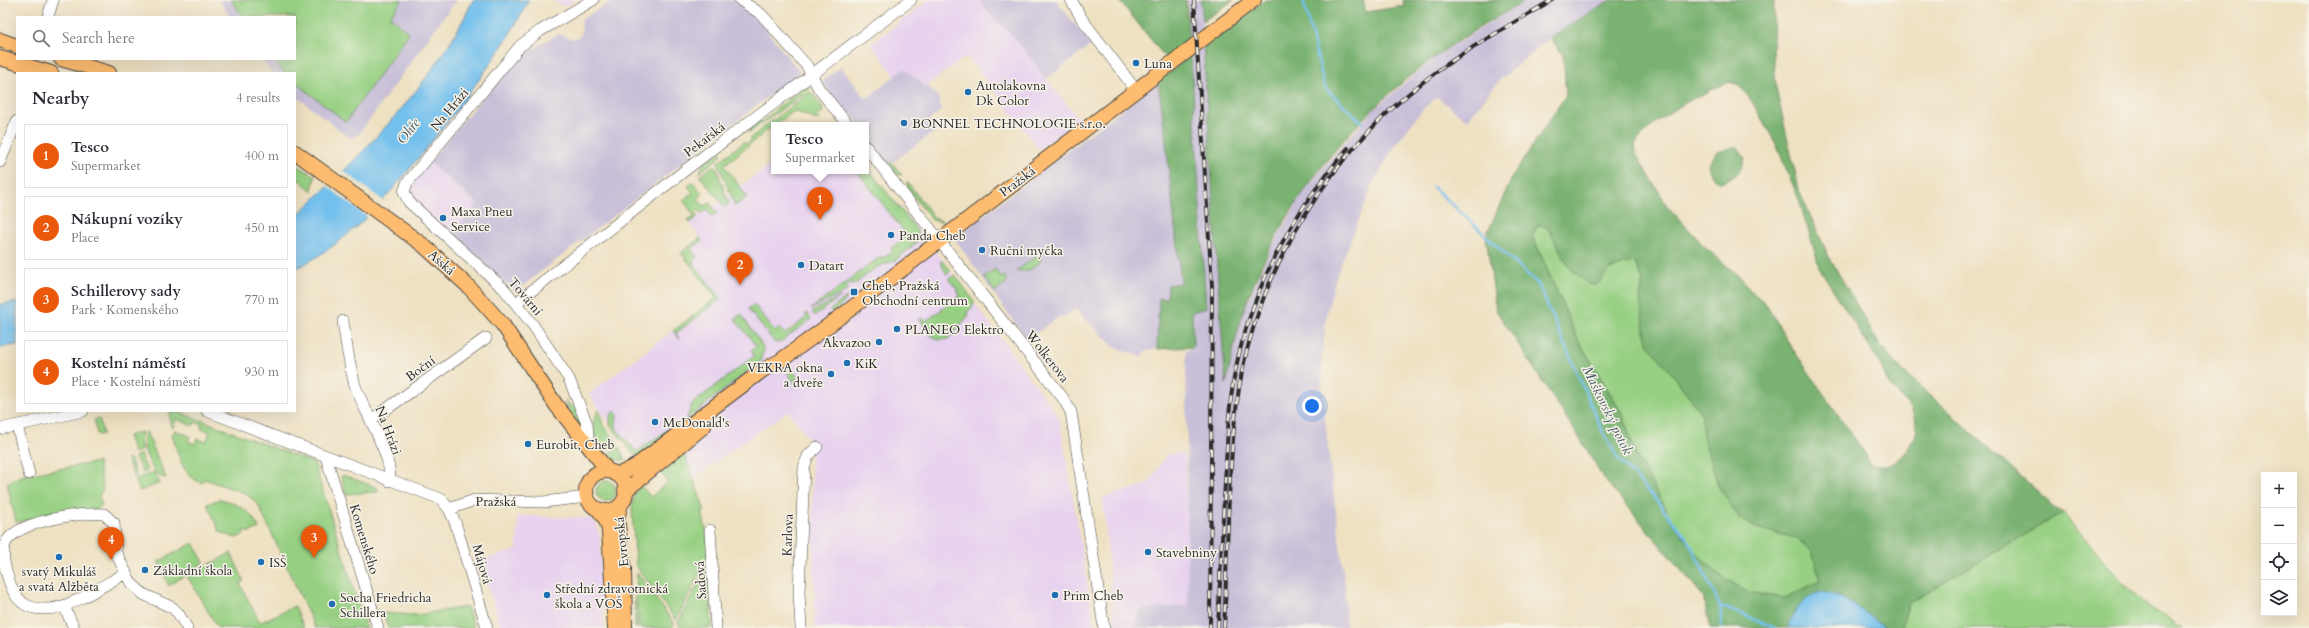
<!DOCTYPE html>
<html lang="en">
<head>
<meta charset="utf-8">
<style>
	:root { --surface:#fff; --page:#f2f2f3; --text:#2b2b33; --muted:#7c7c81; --line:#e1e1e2; --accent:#ea580c }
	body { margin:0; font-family:Cardo,serif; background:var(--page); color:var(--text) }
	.controls { position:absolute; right:12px; bottom:12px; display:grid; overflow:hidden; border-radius:0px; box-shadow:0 4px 16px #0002 }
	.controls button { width:36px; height:36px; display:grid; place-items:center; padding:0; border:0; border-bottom:1px solid var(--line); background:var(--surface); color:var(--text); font:20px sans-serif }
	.you { position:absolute; left:1312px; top:406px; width:14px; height:14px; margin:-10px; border:3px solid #fff; border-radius:50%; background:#1a73e8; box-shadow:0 0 0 6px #1a73e833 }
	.badge { display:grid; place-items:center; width:26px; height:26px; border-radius:50%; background:var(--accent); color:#fff; font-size:13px; font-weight:700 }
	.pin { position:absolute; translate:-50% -33px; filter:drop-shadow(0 1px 2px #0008) }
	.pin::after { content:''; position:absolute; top:21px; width:14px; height:12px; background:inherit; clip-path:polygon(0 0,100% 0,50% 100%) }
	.popup { position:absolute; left:771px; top:122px; width:98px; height:52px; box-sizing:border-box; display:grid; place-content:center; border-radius:0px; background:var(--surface); filter:drop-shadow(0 1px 3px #0005); font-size:13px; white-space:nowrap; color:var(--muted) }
	.popup b { font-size:15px; color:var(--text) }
	.popup::after { content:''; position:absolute; left:50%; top:100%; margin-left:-8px; border:8px solid transparent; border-top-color:var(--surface) }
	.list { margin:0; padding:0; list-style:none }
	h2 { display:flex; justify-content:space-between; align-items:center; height:52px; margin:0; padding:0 16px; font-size:17px }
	h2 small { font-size:13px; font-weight:400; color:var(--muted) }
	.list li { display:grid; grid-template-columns:26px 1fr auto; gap:12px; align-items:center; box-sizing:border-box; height:64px; margin:0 8px 8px; padding:0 8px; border:1px solid var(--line); border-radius:0px }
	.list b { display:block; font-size:15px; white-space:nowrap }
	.list p { margin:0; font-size:13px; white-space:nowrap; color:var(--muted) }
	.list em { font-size:13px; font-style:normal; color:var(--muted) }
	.icon { flex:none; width:22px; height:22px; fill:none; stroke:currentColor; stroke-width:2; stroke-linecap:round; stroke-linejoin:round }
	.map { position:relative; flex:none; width:2309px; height:628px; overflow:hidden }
	.search { position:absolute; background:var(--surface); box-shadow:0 4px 16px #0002; left:16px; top:16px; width:280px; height:44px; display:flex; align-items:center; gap:10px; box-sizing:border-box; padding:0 14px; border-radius:0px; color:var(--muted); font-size:15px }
	.panel { position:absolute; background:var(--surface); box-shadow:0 4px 16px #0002; left:16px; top:72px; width:280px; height:340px; border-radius:0px }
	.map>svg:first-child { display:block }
	.built { fill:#e7d2ef }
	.industrial { fill:#c8bfd8 }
	.green { fill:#97d083; stroke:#617e57 }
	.forest { fill:#79b271; stroke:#526e4e; fill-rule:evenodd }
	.water { fill:#73c0ed; stroke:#4f768c }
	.pier { fill:#eee1c2 }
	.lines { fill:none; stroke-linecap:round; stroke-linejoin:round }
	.stream { stroke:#73c0ed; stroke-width:2.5 }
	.minor-casing { stroke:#484642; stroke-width:12 }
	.major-casing { stroke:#484642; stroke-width:16 }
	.minor { stroke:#fff; stroke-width:11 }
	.major { stroke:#febc70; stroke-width:14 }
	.rail-casing { stroke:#2b2b2b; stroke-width:4 }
	.rail { stroke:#f7f3e8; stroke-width:2.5; stroke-dasharray:8; stroke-linecap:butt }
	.poi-dot { fill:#1f6fb2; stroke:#f7f3e8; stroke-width:1.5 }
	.labels { text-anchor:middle; stroke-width:3; stroke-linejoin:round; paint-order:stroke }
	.poi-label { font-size:13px; fill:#2b2b2b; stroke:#f7f3e8; text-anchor:start }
	.street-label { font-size:13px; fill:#2b2b2b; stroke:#f7f3e8 }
	.water-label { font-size:14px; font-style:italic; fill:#415865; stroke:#f7f3e8 }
</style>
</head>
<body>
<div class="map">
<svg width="2309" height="628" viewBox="0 0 2309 628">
	<rect width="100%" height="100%" fill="#f7f3e8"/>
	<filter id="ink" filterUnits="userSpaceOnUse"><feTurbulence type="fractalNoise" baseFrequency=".025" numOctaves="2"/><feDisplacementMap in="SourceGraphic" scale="8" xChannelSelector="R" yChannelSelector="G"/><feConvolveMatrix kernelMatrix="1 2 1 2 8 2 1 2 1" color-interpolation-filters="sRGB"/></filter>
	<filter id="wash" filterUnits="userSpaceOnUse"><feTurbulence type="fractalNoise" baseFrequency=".012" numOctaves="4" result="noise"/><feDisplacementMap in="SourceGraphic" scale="16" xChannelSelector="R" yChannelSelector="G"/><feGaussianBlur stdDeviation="0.9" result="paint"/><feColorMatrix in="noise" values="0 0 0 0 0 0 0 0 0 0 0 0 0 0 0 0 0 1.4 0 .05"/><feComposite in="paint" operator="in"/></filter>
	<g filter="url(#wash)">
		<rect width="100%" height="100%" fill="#eee1c2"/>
		<path class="built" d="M551 0H576L565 6Z
			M929 0H979L993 18 1015 38 1079 120 1040 150 967 56 924 87 920 81 904 69 895 76 871 44Z
			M429 162 477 205 451 235 413 201 410 185Z
			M774 162V171H866V166L938 254 1059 417 1095 628H815L811 441 788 411 693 478 683 450 633 454 612 427 589 394 716 298 681 253 700 238 690 223Z
			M1185 453 1190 606 1141 609 1134 628H1115L1103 498 1148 484 1167 454Z
			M518 516 588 518 596 523 600 540 604 628H501L480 561 517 550Z"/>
		<path class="industrial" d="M219 0H231L243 17H230Z
			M402 0H456L359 134 350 138 295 95V82L346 122 409 33 390 17Z
			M614 0H735L755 16 800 72 516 291 513 290 451 235 477 204 429 162 488 91 520 56 558 34 574 39 581 35 582 19Z
			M979 0H1056L1091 45 1046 79 1015 38 993 18Z
			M1187 0H1201L1219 307 1226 382 1243 313 1270 250 1302 195 1320 171 1374 109 1439 54 1527 0H1610L1550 38 1501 79 1467 120 1437 97 1423 109 1397 143 1374 181 1336 277 1327 312 1322 356V387L1328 447 1345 585 1346 628H1134L1141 609 1188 606 1186 351 1193 347 1192 312 1206 308Z
			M261 59H274L284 73H272Z
			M841 67 866 99 904 69 920 81 924 87 928 85 939 99 942 110 929 120 937 130 890 164 866 136V125H859L853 116 845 113 822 81Z
			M1158 82 1164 124 1181 283H1175L1167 299 1159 298 1157 349 1144 352 1142 357 1114 347 1075 309 1062 318 1060 316 1027 340 954 238Z"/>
		<path class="green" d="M231 0H402L390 17 409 33 346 122 295 82V73H284L274 59H295V17H243Z
			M805 86 811 88 749 133 748 132 756 122 762 121Z
			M810 92 813 94 823 108 822 113 818 117 820 119H814L795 111 774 125 724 165 747 197 735 206 718 162 744 142 747 144 752 140 750 138Z
			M866 136 890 164 892 162 902 175 896 174Z
			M721 152V156L699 173 704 162Z
			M295 164 315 176 312 191 300 180 295 182Z
			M713 166H716L729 204 725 207 700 176Z
			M866 166 916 229 918 234 917 242 896 260 875 268 854 285 852 282 846 287 848 290 811 309 881 256 883 258 893 250 891 248 907 236 857 171H866Z
			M693 182 703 194 698 199 704 206 710 203 717 213 712 217 707 210 702 213 698 210 695 212 698 216 690 223 688 221 695 216 683 200 693 193 688 186Z
			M907 182 934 217 943 222 932 220 907 188Z
			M1539 224 1548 228 1569 267 1598 284 1610 269 1634 261 1643 280 1640 299 1677 380 1702 415 1703 437 1756 528 1796 538 1812 551 1820 581 1785 598 1747 592 1717 573 1694 551 1672 521 1636 455 1623 415 1578 340 1532 235Z
			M700 238 702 241 691 249 697 257 692 261 721 299 676 333 679 339 673 331 716 298 681 253Z
			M1041 253 1040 262 1028 271H1016Z
			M942 261 951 270 947 275 940 262Z
			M995 269 1002 278 1005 276 1007 282 995 292 984 277Z
			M955 275 974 301V305L967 313 969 315 948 339 938 340 928 333 920 319 922 317 926 321 960 296 957 289 948 279Z
			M849 295 842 305 832 313 830 310Z
			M841 296 815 316 812 312Z
			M754 304 775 332 779 328 785 334 807 317 805 314 807 313 811 319 782 341 775 343 748 309Z
			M741 314 763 347 764 351 762 354 761 361 686 420 692 404 754 356 751 351 756 346 735 319Z
			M791 368 796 374 797 386 786 371Z
			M565 400 572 407 577 406 584 429 572 418Z
			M599 410 603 425 618 444 600 454C593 441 589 423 599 410Z
			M177 411 314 463 366 628H315L258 504 245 493 204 479 202 483C181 476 178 452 172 434L175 432 174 430 190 436 188 441 195 444 197 438 206 442 210 432 201 429 202 425 195 422 193 426 176 419 173 428 169 416 171 412Z
			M615 411 617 415 616 428 636 451 639 450 667 430H672L640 455 633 454 610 424V415Z
			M99 418 103 434 99 435 97 434 94 420Z
			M146 431 166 478C152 478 138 442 146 431Z
			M142 432 140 441 142 450 134 453 128 436Z
			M619 447 625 460H614L606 455Z
			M683 450 705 511H702L709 545 708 557 676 620 636 566 632 510 634 495 640 485 651 497 668 482 658 469Z
			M140 454 147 471 143 473 135 457Z
			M127 459 131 460 136 476 134 477Z
			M98 462 103 489 99 496 102 505 97 510 16 522 7 483 20 476Z
			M154 472 160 483 140 491 135 479Z
			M343 475 378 488V492L346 494 341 477Z
			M596 491a10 10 0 1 1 20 0a10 10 0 1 1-20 0Z
			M220 499C237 503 252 511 259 528L248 533 246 530 243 531 245 534 236 538 220 532 207 504Z
			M2063 512 2113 572 2142 602 2182 628H1901L1909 603Z
			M193 543 204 562 169 586 158 562Z
			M231 553 244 581 240 584 258 619 261 622 295 606 304 628H218L187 576Z
			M709 562 712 628H681L678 623Z
			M637 573 674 623 672 628H640L636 593Z
			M634 598 636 604 638 628H635Z
			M467 607 474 628H388L383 613 416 615Z"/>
		<path class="forest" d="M1119 0H1186L1189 42 1165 57Z
			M1201 0H1234L1203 21Z
			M1265 0H1363L1366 12 1404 6 1403 0H1527C1497 17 1467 34 1439 54 1351 116 1277 210 1243 313 1236 336 1231 360 1226 384 1216 271 1211 157 1203 43Z
			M1610 0H1774L1773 57 1777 93 1800 193 1829 257 1880 345 1902 370 2054 507 2063 512 1909 603 1901 628H1886L1839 596 1819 592C1804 599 1792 612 1788 628H1710L1703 596 1604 479 1587 450 1496 310 1486 236 1513 175 1566 95 1563 55 1550 38ZM1729 82 1738 84 1751 100 1776 144 1799 200 1820 269 1880 364 1889 385 1911 408 1918 430C1908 451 1895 475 1868 463L1866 455 1790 345 1767 305 1749 289 1743 280 1705 247 1668 207 1636 154 1635 145C1650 118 1701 94 1729 82ZM1539 224 1548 228 1569 267 1589 285 1598 284 1610 269 1634 261 1643 280 1640 299 1647 343 1677 380 1702 415 1703 437 1718 486 1740 519 1756 528 1796 538 1812 551 1820 581 1785 598 1747 592 1717 573 1694 551 1672 521 1636 455 1623 415 1578 340 1532 235Z
			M1191 55 1206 308 1192 312 1193 347 1157 349 1159 298 1167 299 1168 285 1181 283 1164 124 1158 82Z
			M1737 146 1745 158C1742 172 1734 178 1721 183 1712 178 1709 173 1708 163L1718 152Z"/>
		<path class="water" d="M473 0H529C504 48 471 92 437 135 394 188 358 238 295 269V217C361 156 435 83 473 0Z
			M17 302V345L0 347V304Z
			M1821 592C1842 593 1869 616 1886 628H1788C1792 613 1805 595 1821 592Z"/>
		<path class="pier" d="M342 170 385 202 370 219 326 185Z"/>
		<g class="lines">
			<path class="stream" d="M1303 0 1325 88 1363 123
				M1433 187 1538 284 1602 430 1618 459 1652 495 1689 541 1720 606 1775 628
				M1720 606 1722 628"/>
		</g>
	</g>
	<g filter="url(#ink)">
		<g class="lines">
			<g class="minor-casing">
				<path id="minor" d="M740 0 761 14 807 66 819 89 848 125
					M1071 0 1082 19 1135 89
					M48 17 53 0
					M866 147 1063 398 1071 412 1104 628
					M0 162 17 121
					M516 303 688 168 911 0
					M343 321C346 343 349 364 355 385 362 407 395 460 389 481
					M207 411 441 499 449 509 455 522 487 628
					M371 420 486 338
					M17 425 29 474
					M0 429 83 411
					M589 444 587 424 569 379 533 325 504 289 409 202 404 192 407 183 520 46 540 31 593 0
					M326 457 378 628
					M449 509 475 500 543 502 587 497
					M710 530 716 628
					M126 573C105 584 73 607 49 609 41 609 30 609 23 603 10 594 0 558 5 544 16 520 81 513 104 514L114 523 116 553 131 583 143 594 173 608 178 613 187 628
					M64 606 74 628
					M801 628 799 593 804 467 808 456 817 447"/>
			</g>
			<g class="major-casing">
				<path id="major" d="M0 40 17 46
					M0 58 51 73
					M61 59 109 73
					M295 152 423 245 468 286 503 325 556 405 608 471
					M586 491a20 20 0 1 1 40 0a20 20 0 1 1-40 0Z
					M617 475 634 467 763 370 780 361 844 314 1254 0
					M625 491 704 426
					M621 504 617 518 624 570 625 628
					M598 509 606 520 609 530 615 628"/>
			</g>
			<use href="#minor" class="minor"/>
			<use href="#major" class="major"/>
			<g class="rail-casing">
				<path id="rail" d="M1194 0 1212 286 1210 628
					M1218 628C1220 580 1222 532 1225 483 1227 446 1228 409 1235 372 1252 288 1292 213 1348 148
					M1224 628C1228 549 1227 467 1239 388 1259 268 1330 153 1427 79 1466 49 1510 25 1552 0"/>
			</g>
			<use href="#rail" class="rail"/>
		</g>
	</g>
	<g class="poi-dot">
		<circle cx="1136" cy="63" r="4"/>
		<circle cx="968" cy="92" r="4"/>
		<circle cx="904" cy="123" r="4"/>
		<circle cx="443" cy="218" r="4"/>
		<circle cx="891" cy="235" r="4"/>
		<circle cx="982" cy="250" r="4"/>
		<circle cx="801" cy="265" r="4"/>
		<rect x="850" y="288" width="8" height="8" rx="2"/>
		<circle cx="897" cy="329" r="4"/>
		<circle cx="879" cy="342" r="4"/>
		<circle cx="847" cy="363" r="4"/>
		<circle cx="831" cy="374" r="4"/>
		<circle cx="655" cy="422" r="4"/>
		<circle cx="528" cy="444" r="4"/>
		<circle cx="1148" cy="552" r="4"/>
		<circle cx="59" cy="557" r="4"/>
		<circle cx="261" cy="562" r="4"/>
		<circle cx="145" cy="570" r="4"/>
		<circle cx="547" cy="595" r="4"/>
		<circle cx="1055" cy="595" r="4"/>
		<circle cx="332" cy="604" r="4"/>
	</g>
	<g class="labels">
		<g class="poi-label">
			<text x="1144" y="68">Luna</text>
			<text x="976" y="90">Autolakovna<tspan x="976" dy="15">Dk Color</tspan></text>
			<text x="912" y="128">BONNEL TECHNOLOGIE s.r.o.</text>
			<text x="451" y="216">Maxa Pneu<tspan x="451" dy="15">Service</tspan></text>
			<text x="899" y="240">Panda Cheb</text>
			<text x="990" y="255">Ruční myčka</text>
			<text x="809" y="270">Datart</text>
			<text x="862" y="290">Cheb, Pražská<tspan x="862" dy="15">Obchodní centrum</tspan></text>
			<text x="905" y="334">PLANEO Elektro</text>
			<text x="871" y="347" text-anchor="end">Akvazoo</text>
			<text x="855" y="368">KiK</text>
			<text x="823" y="372" text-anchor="end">VEKRA okna<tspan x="823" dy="15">a dveře</tspan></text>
			<text x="663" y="427">McDonald's</text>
			<text x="536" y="449">Eurobit, Cheb</text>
			<text x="1156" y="557">Stavebniny</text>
			<text x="269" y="567">ISŠ</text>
			<text x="153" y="575">Základní škola</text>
			<text x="59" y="576" text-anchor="middle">svatý Mikuláš<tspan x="59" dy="15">a svatá Alžběta</tspan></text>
			<text x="555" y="593">Střední zdravotnická<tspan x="555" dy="15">škola a VOŠ</tspan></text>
			<text x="1063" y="600">Prim Cheb</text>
			<text x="340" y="602">Socha Friedricha<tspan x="340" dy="15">Schillera</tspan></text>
		</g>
		<g class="street-label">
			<text transform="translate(449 109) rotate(-50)" y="5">Na Hrázi</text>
			<text transform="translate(704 139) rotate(-37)" y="5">Pekařská</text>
			<text transform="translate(1017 181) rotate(-37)" y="5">Pražská</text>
			<text transform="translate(442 262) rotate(41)" y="5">Ašská</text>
			<text transform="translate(526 296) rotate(50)" y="5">Tovární</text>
			<text transform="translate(1048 356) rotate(52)" y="5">Wolkerova</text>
			<text transform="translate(420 368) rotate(-36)" y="5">Boční</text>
			<text transform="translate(389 430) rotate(69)" y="5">Na Hrázi</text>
			<text x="496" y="506">Pražská</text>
			<text transform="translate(787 535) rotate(-88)" y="5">Karlova</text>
			<text transform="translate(365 539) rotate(73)" y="5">Komenského</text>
			<text transform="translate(621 542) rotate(-96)" y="5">Evropská</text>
			<text transform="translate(483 564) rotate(74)" y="5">Májová</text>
			<text transform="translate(700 580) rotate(-94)" y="5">Sadová</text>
		</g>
		<g class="water-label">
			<text transform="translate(408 131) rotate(-53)" y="5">Ohře</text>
			<text transform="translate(1608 410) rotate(64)" y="5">Maškovský potok</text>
		</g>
	</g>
</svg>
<div class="controls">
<button>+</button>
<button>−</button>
<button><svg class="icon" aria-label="locate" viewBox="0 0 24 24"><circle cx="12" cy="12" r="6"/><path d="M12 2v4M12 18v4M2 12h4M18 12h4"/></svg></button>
<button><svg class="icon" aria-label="layers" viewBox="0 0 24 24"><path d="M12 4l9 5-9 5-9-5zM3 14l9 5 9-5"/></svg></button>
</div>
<div class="you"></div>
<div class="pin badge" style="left:820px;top:220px">1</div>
<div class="popup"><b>Tesco</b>Supermarket</div>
<div class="pin badge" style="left:740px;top:285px">2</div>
<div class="pin badge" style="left:314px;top:558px">3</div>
<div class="pin badge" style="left:111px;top:560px">4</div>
<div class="search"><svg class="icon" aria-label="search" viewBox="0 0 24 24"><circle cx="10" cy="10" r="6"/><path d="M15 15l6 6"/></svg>Search here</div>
<section class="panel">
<h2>Nearby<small>4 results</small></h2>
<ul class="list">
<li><span class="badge">1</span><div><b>Tesco</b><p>Supermarket</p></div><em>400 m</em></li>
<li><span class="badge">2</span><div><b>Nákupní vozíky</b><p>Place</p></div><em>450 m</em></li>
<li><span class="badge">3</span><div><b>Schillerovy sady</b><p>Park · Komenského</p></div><em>770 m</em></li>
<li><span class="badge">4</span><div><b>Kostelní náměstí</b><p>Place · Kostelní náměstí</p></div><em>930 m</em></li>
</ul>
</section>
</div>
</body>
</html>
